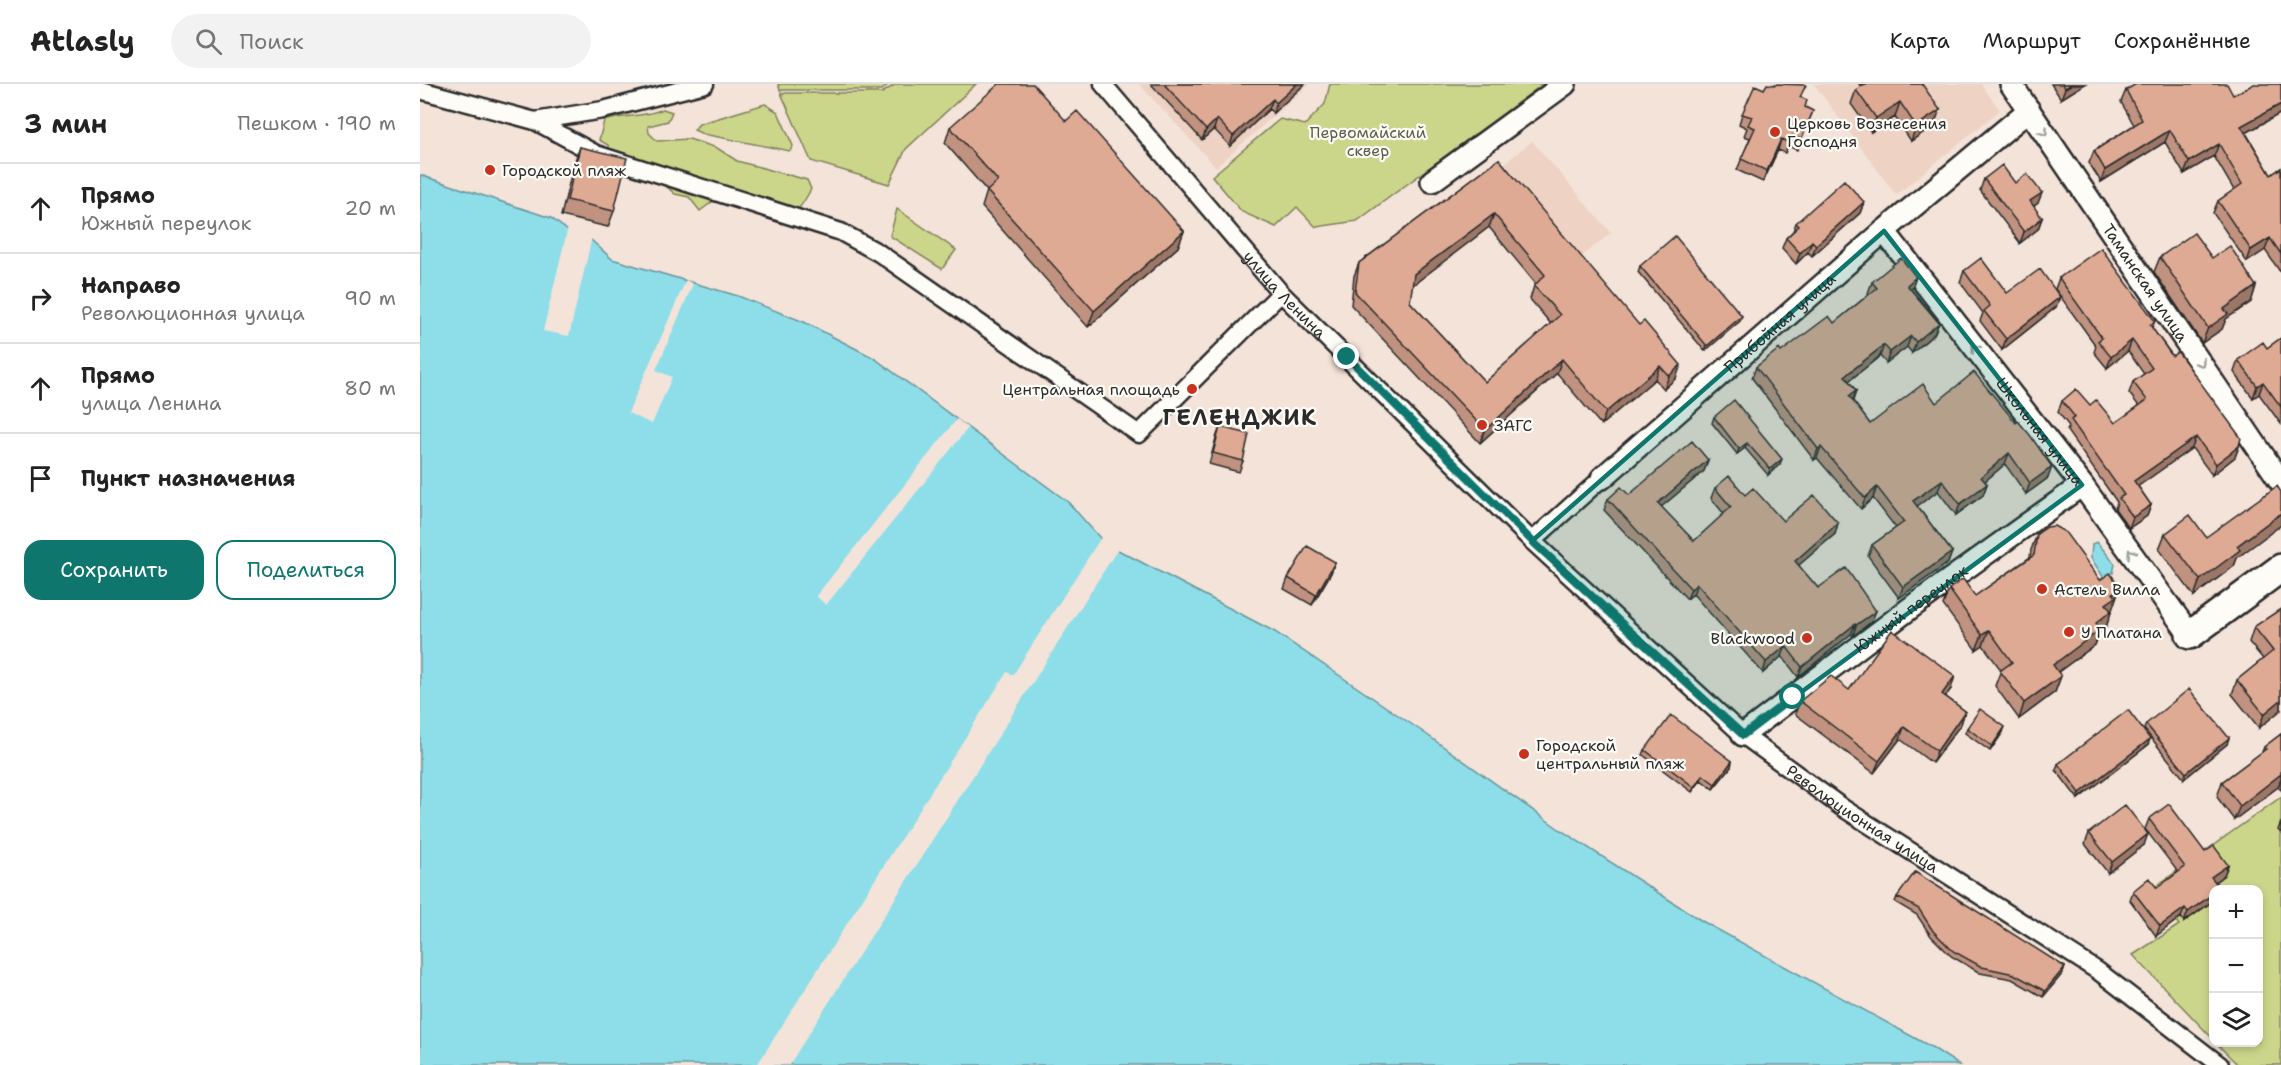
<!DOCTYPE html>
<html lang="ru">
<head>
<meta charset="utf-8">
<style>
	:root { --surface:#fff; --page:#f2f2f2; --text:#222; --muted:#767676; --line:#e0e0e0; --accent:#0f766e }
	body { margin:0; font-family:"Shantell Sans",sans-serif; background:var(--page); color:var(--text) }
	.controls { position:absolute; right:18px; bottom:18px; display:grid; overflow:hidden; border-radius:12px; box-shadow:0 3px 9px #0003 }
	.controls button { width:54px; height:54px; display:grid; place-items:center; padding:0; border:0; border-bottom:2px solid var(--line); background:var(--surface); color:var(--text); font:30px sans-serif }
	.stop { position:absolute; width:18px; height:18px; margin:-14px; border:4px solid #0f766e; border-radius:50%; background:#fff }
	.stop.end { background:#0f766e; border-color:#fff; box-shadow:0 2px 6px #0008 }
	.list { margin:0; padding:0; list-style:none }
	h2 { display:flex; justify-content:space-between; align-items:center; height:78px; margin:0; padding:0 24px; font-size:26px }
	h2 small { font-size:20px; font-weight:400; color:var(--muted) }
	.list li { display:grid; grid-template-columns:39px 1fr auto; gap:18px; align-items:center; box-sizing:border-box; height:90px; padding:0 24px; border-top:2px solid var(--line) }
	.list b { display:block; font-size:22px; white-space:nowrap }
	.list p { margin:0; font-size:20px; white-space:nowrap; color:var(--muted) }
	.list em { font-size:20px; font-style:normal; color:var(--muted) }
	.actions { display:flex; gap:12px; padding:18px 24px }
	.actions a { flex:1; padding:14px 0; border:2px solid var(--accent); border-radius:18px; text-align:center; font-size:21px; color:var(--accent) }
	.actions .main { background:var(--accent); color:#fff }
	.icon { flex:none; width:33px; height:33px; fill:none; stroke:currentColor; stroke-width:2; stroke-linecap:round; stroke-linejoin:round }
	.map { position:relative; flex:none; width:1861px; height:981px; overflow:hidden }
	header { display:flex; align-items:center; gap:36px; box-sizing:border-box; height:84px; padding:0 30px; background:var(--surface); border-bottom:2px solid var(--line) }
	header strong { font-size:28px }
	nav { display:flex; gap:33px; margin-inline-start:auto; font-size:21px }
	.search { width:420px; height:54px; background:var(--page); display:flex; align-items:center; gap:15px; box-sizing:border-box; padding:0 21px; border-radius:33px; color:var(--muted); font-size:22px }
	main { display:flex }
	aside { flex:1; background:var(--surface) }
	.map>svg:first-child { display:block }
	.built { fill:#eed2c4 }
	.green { fill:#ccd68a; stroke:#7c805a; stroke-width:1.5 }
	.water { fill:#8edee9; stroke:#66969d; stroke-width:1.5 }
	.pier { fill:#f4e3d9 }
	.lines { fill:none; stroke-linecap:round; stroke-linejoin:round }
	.pedestrian-casing { stroke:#2b2b2b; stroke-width:21 }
	.minor-casing { stroke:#2b2b2b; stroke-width:26 }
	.tertiary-casing { stroke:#2b2b2b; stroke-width:32 }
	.pedestrian { stroke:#fdfcf7; stroke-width:16 }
	.minor { stroke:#fdfcf7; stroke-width:21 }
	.tertiary { stroke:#fdfcf7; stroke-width:27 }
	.wall { fill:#c0927f; stroke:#2b2b2b; stroke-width:1.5; fill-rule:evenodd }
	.shaded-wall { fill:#9c7768; stroke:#2b2b2b; stroke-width:1.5 }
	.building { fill:#dfaa94; stroke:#2b2b2b; stroke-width:1.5; fill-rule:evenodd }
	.oneway { stroke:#9e9e9b }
	.route { stroke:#0f766e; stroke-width:8 }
	.marked { fill:#0f766e; fill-opacity:0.2; stroke:#0f766e; stroke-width:4.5; stroke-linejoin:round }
	.poi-dot { fill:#c8321e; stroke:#fdfcf7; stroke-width:2 }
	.labels { text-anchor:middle; stroke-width:4.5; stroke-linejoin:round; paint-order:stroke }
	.poi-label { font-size:16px; fill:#2b2b2b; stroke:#fdfcf7; text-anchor:start }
	.park-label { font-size:16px; fill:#5b5e48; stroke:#fdfcf7 }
	.street-label { font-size:16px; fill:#2b2b2b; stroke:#fdfcf7 }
	.district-label { font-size:22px; font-weight:bold; letter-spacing:1.5px; fill:#2b2b2b; stroke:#fdfcf7 }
</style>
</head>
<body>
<header>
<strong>Atlasly</strong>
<div class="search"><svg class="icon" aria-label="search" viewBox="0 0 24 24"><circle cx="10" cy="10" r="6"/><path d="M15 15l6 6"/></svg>Поиск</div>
<nav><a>Карта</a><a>Маршрут</a><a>Сохранённые</a></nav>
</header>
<main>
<aside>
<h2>3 мин<small>Пешком · 190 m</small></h2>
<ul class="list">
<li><svg class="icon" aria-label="ahead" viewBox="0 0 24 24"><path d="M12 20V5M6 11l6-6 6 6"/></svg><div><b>Прямо</b><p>Южный переулок</p></div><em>20 m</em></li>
<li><svg class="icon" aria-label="right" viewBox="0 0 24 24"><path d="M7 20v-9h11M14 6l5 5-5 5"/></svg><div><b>Направо</b><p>Революционная улица</p></div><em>90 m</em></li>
<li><svg class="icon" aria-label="ahead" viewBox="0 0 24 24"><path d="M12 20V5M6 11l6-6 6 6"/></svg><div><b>Прямо</b><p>улица Ленина</p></div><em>80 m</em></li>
<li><svg class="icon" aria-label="arrive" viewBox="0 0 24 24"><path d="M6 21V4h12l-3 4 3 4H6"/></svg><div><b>Пункт назначения</b></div></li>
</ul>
<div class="actions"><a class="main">Сохранить</a><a>Поделиться</a></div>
</aside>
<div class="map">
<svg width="1861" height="981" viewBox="0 0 1861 981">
	<rect width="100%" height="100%" fill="#f4e3d9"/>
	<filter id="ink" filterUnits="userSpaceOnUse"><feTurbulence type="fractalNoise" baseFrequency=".0167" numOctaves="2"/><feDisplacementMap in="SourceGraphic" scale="12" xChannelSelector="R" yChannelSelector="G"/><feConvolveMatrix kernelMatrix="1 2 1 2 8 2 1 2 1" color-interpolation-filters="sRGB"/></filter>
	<g filter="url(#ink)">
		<path class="built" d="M719 0H890L796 83Z
			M1394 0H1561L1580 26 1476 111Z
			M1112 57 1191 149 1152 180 1074 88Z"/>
		<path class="green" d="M358 0H469L462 6H360Z
			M476 0H556L486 65 469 100 391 77 361 9H462Z
			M910 0H1123L937 137 896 143 877 123 856 143 822 128 792 92 860 35 885 41 905 20Z
			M345 20 358 28 373 62 370 67 283 50 274 46 279 40Z
			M243 25 252 28 248 37 228 42 229 49 237 57 269 55 297 64 317 77 387 96 391 105C383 120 376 132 360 138L347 125 296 115 280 127 269 113 255 110 237 94 193 72 188 61 179 56 184 37C205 30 223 34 243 25Z
			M477 125 536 166 522 185 470 152Z
			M1861 713V981H1818L1796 959 1838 958V806H1794L1793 955 1713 871 1759 841 1732 805Z"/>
		<path class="water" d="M0 91 131 134 147 146 171 156 192 175 318 212 384 238 454 274 648 418 680 454 698 466 855 548 1003 648 1139 745 1282 837 1513 964 1539 981H0Z
			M1677 458 1695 480 1693 489 1684 494 1671 474 1672 460Z"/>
		<path class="pier" d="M148 143 172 153 149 252 123 247Z
			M266 196 273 200 236 286 252 293 232 340 208 329Z
			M537 335 548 344 406 521 396 512Z
			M682 452 699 463 369 981H337L587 588 593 591Z"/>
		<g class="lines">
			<g class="pedestrian-casing">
				<g id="pedestrian">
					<path id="s1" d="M683 0 861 209 1112 457 1323 651 1423 724 1678 887 1800 981"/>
					<path d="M0 6 115 37 176 70 421 148 459 169 719 350 861 209"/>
					<path d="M115 37 183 26 285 0"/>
					<path d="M1112 457 1182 394"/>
				</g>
			</g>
			<g class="minor-casing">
				<g id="minor">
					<path id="s2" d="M1591 0 1861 398"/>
					<path d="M1012 97 1145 0"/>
					<path id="s3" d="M1464 147 1662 401 1770 551"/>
					<path id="s4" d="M1182 394 1464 147 1609 26"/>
					<path id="s5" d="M1323 651 1493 522 1662 401"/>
				</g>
			</g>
			<g class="tertiary-casing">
				<path id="tertiary" d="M1770 551 1861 484"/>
			</g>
			<use href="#pedestrian" class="pedestrian"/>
			<use href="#minor" class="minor"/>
			<use href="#tertiary" class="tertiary"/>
		</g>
		<path class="wall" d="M731 0H885L853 29 849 25 810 62 794 45 782 56Z
			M1439 0H1502L1514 41 1491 57 1475 33 1451 48 1431 20 1436 6 1441 3Z
			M1631 0H1665L1641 15Z
			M1861 0V29L1826 49 1851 91 1861 84V189L1845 166 1827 178 1793 129 1798 117 1814 106 1794 72 1764 90 1745 58 1681 98 1669 79 1674 67 1714 41 1701 18 1706 6 1813 11Z
			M1344 5 1381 13 1385 23 1393 27 1377 66 1368 62 1365 69 1358 66 1343 98 1317 86 1330 54 1324 52 1327 44 1319 40 1322 30Z
			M646 37 764 147 758 163 668 243 562 123 567 107 525 59 530 43Z
			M160 63 194 127 188 143 141 132 154 79Z
			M1079 75 1256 294 1244 305 1235 295 1181 341 1137 289 1060 359 931 221 934 192 939 179ZM1069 143 1116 200 1114 202 1110 215 1131 240 1065 298 990 218 992 201Z
			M1564 95 1595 99 1618 119 1613 123 1622 134 1618 145 1600 159 1560 106Z
			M1444 118 1440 129 1392 172 1388 168 1376 180 1362 164 1366 154 1373 147 1376 139Z
			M1740 173 1792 174 1836 202 1831 218 1806 235 1802 245 1782 259 1734 188Z
			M1220 182 1320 237 1285 267 1218 188Z
			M1544 187 1587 209 1636 223 1582 266 1560 237 1563 229 1540 198Z
			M1496 193 1492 204 1491 205 1519 239 1514 250 1492 269 1487 263 1466 279 1460 272 1429 297 1436 307 1433 317 1450 340 1516 319 1628 394 1606 410 1585 380 1565 397 1567 400 1563 411 1536 431 1518 407 1497 422 1532 468 1528 479 1479 514 1448 472 1452 461 1476 444 1453 414 1441 425 1397 374 1394 376 1332 294 1336 283 1414 239 1449 210 1448 209 1452 198Z
			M1639 194 1735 237 1732 244 1819 362 1815 373 1792 391 1772 364 1718 402 1731 421 1727 432 1709 444 1695 425 1697 418 1647 347 1649 342 1638 328 1642 317 1670 321 1695 339 1719 322 1709 309 1713 298 1724 290 1708 267 1687 284 1674 268 1676 262 1635 205Z
			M1861 254V340L1839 310 1833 314 1814 288 1818 276 1847 264Z
			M1294 333 1360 380 1348 391 1325 364 1317 370 1292 339Z
			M800 343 823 377 819 388 789 380 796 354Z
			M1288 376 1284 387 1241 423 1274 457 1304 430 1291 414 1295 404 1325 411 1363 437 1418 439 1415 450 1378 481 1398 504 1452 537 1433 552 1431 550 1378 593 1362 572 1343 589 1273 510 1267 515 1184 426 1188 415 1209 411Z
			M1617 450 1694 519 1686 543 1680 547 1675 561 1638 588 1641 592 1635 608 1599 635 1575 602 1581 586 1563 561 1556 566 1523 521 1529 505 1555 512 1610 473 1611 466Z
			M1745 450 1786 453 1817 474 1814 482 1774 512 1739 465Z
			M915 478 911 489 892 521 864 505 868 494Z
			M1861 525V626L1839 644 1812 610 1817 596 1843 575 1829 558 1834 543Z
			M1531 605 1525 612 1545 627 1541 640 1512 679 1480 655 1454 689 1375 630 1380 617 1429 606Z
			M1726 640 1807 660 1764 695 1724 645Z
			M1547 644 1583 648 1570 667 1545 649Z
			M1861 650V706L1858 703 1814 736 1797 713 1802 698 1842 668 1844 663Z
			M1728 661 1658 715 1636 686 1638 680Z
			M1225 666 1312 677 1311 683 1293 705 1281 696 1272 708 1223 671Z
			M1729 735 1808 781 1804 791 1795 798 1800 804 1799 806H1794V816L1764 838 1761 833 1736 852 1710 816 1713 807 1737 804 1758 788 1725 745Z
			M1861 738V749L1858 746Z
			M1669 749 1724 761 1688 789 1665 760Z
			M1477 813 1645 883 1643 889 1623 913 1592 895 1560 889 1531 872 1511 852 1497 831 1475 818Z"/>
		<path class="shaded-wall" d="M877 0H885L853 29 856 19Z
			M1652 0H1665L1641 15 1645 4Z
			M853 15 849 25 810 62 813 52Z
			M1480 18 1475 33 1451 48 1456 34Z
			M1861 20V29L1817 54 1821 42Z
			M1520 26 1514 41 1491 57 1496 42Z
			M797 35 794 45 782 56 786 46Z
			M1750 46 1745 58 1681 98 1685 86Z
			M1361 55 1358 66 1343 98 1347 87Z
			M1799 60 1794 72 1764 90 1769 78Z
			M1622 109 1618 119 1606 128 1610 117Z
			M1444 118 1440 129 1392 172 1396 161Z
			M1074 130 1069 143 989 204 994 190Z
			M1622 134 1618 145 1600 159 1604 148Z
			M764 147 758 163 668 243 674 227Z
			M1850 154 1845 166 1827 178 1831 166Z
			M1392 157 1388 168 1376 180 1380 169Z
			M1496 193 1492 204 1483 212 1487 201Z
			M1836 202 1831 218 1806 235 1802 245 1782 259 1788 244 1804 225Z
			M1640 213 1636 223 1582 266 1586 255Z
			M1322 232 1320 237 1285 267 1287 262Z
			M1519 239 1514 250 1492 269 1496 258Z
			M1491 252 1487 263 1466 279 1470 268Z
			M1712 256 1708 267 1687 284 1691 273Z
			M1464 261 1460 272 1421 303 1425 292Z
			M1142 275 1137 289 1060 359 1065 346Z
			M1261 281 1256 294 1244 305 1249 292Z
			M1240 282 1235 295 1181 341 1186 328Z
			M1843 298 1839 310 1833 314 1837 302Z
			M1436 307 1432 318 1429 312Z
			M1776 353 1772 364 1710 408 1714 397Z
			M1327 359 1325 364 1317 370 1319 365Z
			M1819 362 1815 373 1792 391 1796 380Z
			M1401 363 1397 374 1394 376 1398 365Z
			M1589 369 1585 380 1557 404 1561 393Z
			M1362 375 1360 380 1348 391 1350 385Z
			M1288 376 1284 387 1234 429 1238 419Z
			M1632 383 1628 394 1606 410 1610 399Z
			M1522 396 1518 407 1489 428 1493 417Z
			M1567 400 1563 411 1536 431 1540 420Z
			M1457 403 1453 414 1441 425 1445 414Z
			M1731 421 1727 432 1709 444 1713 433Z
			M1861 429V441L1817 474 1814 482 1774 512 1780 496 1817 462Z
			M1418 439 1415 450 1371 488 1375 477Z
			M1532 468 1528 479 1479 514 1483 503Z
			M915 478 911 489 892 521 896 511Z
			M1277 500 1273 510 1267 515 1271 505Z
			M1700 503 1686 543 1680 547 1675 561 1627 596 1633 581 1676 539 1693 509Z
			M1456 527 1452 537 1433 552 1436 541Z
			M1435 540 1431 550 1378 593 1382 583Z
			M1569 546 1563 561 1556 566 1562 551Z
			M1366 562 1362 572 1343 589 1346 578Z
			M1535 592 1531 605 1518 623 1522 610Z
			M1641 592 1635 608 1599 635 1604 619Z
			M1861 616V626L1839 644 1844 630Z
			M1545 627 1541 640 1512 679 1517 667Z
			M1484 643 1480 655 1454 689 1459 677Z
			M1585 643 1583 648 1570 667 1572 662Z
			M1809 654 1807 660 1764 695 1766 689Z
			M1730 655 1728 661 1658 715 1660 709Z
			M1312 677 1311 683 1293 705 1295 700Z
			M1861 690V695L1858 703 1814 736 1820 722Z
			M1283 691 1281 696 1272 708 1274 703Z
			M1728 750 1724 761 1688 789 1692 778Z
			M1808 781 1804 791 1788 803 1791 793Z
			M1794 809V816L1764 838 1768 828Z
			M1765 824 1761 833 1736 852 1740 842Z
			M1645 883 1643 889 1623 913 1625 907Z"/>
		<path class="building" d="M579 0H613L646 37 657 27 764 147 674 227 567 107 578 97 530 43Z
			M744 0H877L856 19 853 15 813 52 797 35 786 46Z
			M1347 0 1354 1 1355 0 1386 1 1380 13 1387 16 1385 23 1393 27 1381 55 1372 51 1369 59 1361 55 1347 87 1321 75 1335 44 1328 41 1332 33 1322 30 1335 1 1344 5Z
			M1445 0H1502L1520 26 1496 42 1480 18 1456 34 1436 6Z
			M1643 0H1652L1645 4Z
			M1716 0H1807L1813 11 1834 0H1861V20L1821 42 1851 91 1861 84V170L1850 154 1831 166 1798 117 1822 100 1799 60 1769 78 1750 46 1685 86 1674 67 1722 36 1706 6Z
			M160 63 207 74 194 127 147 116Z
			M1079 75 1219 241 1224 237 1261 281 1249 292 1240 282 1186 328 1142 275 1065 346 935 208 939 179ZM1074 130 1125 191 1114 202 1140 231 1065 298 990 218 994 190Z
			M1582 81 1595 99 1607 90 1622 109 1610 117 1622 134 1604 148 1564 95Z
			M1424 96 1444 118 1396 161 1392 157 1380 169 1366 154 1379 142 1376 139Z
			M1774 149 1792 174 1810 162 1836 202 1804 225 1808 230 1788 244 1740 173Z
			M1255 152 1322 232 1287 262 1220 182Z
			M1681 164 1735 237 1730 241 1752 272 1758 268 1821 354 1819 362 1796 380 1776 353 1714 397 1731 421 1713 433 1699 414 1704 411 1651 336 1655 333 1642 317 1656 305 1670 321 1676 316 1695 339 1727 316 1713 298 1732 284 1712 256 1691 273 1678 257 1682 254 1639 194Z
			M1481 174 1496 193 1487 201 1519 239 1496 258 1491 252 1470 268 1464 261 1425 292 1436 307 1429 312 1450 340 1503 300 1516 319 1554 288 1596 339 1598 337 1610 351 1632 383 1610 399 1589 369 1561 393 1567 400 1540 420 1522 396 1493 417 1532 468 1483 503 1452 461 1484 438 1457 403 1445 414 1401 363 1398 365 1336 283 1359 265 1361 268 1409 232 1414 239 1457 204 1452 198Z
			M1561 174 1587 209 1620 185 1640 213 1586 255 1564 227 1570 222 1544 187Z
			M1861 254V323L1843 298 1837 302 1818 276 1843 258 1847 264Z
			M1314 316 1362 375 1350 385 1327 359 1319 365 1294 333Z
			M800 343 829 350 823 377 793 369Z
			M1272 357 1288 376 1238 419 1274 457 1311 423 1295 404 1309 392 1325 411 1333 404 1363 437 1394 411 1418 439 1375 477 1398 504 1426 484 1456 527 1436 541 1435 540 1382 583 1366 562 1346 578 1277 500 1271 505 1188 415 1201 403 1209 411Z
			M1857 402 1861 408V429L1817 462 1820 466 1780 496 1745 450 1770 431 1786 453Z
			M1634 442 1645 448 1680 496 1690 489 1700 503 1693 509 1696 513 1686 520 1691 527 1676 539 1681 545 1633 581 1641 592 1604 619 1580 587 1592 578 1569 546 1562 551 1529 505 1543 495 1555 512 1614 471 1617 450 1627 443Z
			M887 462 915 478 896 511 868 494Z
			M1861 525V616L1844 630 1817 596 1853 567 1834 543Z
			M1472 546 1535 592 1522 610 1545 627 1517 667 1484 643 1459 677 1380 617 1411 592 1429 606Z
			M1769 605 1809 654 1766 689 1726 640Z
			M1560 625 1585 643 1572 662 1547 644Z
			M1708 626 1730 655 1660 709 1638 680Z
			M1251 631 1312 677 1295 700 1283 691 1274 703 1225 666Z
			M1861 650V690L1820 722 1802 698 1846 665 1844 663Z
			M1749 720 1785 768 1794 762 1808 781 1791 793 1800 804 1798 806H1794V809L1768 828 1765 824 1740 842 1713 807 1729 794 1737 804 1765 783 1729 735Z
			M1705 721 1728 750 1692 778 1669 749Z
			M1495 788 1645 883 1625 907 1594 890 1562 883 1533 867 1513 847 1499 825 1477 813Z"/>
		<defs><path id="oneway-chevron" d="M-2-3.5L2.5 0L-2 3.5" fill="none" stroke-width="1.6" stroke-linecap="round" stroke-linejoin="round" transform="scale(1.5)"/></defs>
		<g class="oneway">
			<use href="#oneway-chevron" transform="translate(1624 48) rotate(56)"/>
			<use href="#oneway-chevron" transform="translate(1555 264) rotate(-128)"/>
			<use href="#oneway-chevron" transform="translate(1781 279) rotate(56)"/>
			<use href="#oneway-chevron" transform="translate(1711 469) rotate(-126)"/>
		</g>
	</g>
	<g class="lines" filter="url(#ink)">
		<path class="route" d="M927 273 1112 457 1323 651 1373 613"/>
	</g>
	<path class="marked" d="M1464 147 1662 401 1323 651 1112 457Z"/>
	<g class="poi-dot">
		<circle cx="1355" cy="48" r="6"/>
		<circle cx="70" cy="86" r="6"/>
		<circle cx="772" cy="305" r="6"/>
		<circle cx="1062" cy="341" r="6"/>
		<circle cx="1622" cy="505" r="6"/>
		<circle cx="1649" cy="548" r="6"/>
		<circle cx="1387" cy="554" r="6"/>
		<circle cx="1104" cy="670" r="6"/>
	</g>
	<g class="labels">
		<g class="poi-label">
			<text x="1367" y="45">Церковь Вознесения<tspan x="1367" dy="18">Господня</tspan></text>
			<text x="82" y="92">Городской пляж</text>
			<text x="760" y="311" text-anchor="end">Центральная площадь</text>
			<text x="1074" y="347">ЗАГС</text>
			<text x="1634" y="511">Астель Вилла</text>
			<text x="1661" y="554">У Платана</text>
			<text x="1375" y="560" text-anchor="end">Blackwood</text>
			<text x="1116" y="667">Городской<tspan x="1116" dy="18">центральный пляж</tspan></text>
		</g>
		<g class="park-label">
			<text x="948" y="54">Первомайский<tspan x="948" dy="18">сквер</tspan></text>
		</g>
		<g class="street-label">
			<text dy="6" stroke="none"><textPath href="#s2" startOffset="240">Таманская улица</textPath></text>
			<text dy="6" stroke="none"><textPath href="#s1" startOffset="278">улица Ленина</textPath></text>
			<text dy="6" stroke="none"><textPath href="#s4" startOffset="236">Прибойная улица</textPath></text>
			<text dy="6" stroke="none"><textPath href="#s3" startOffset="254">Школьная улица</textPath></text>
			<text dy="6" stroke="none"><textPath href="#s5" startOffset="210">Южный переулок</textPath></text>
			<text dy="6" stroke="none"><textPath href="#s1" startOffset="1060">Революционная улица</textPath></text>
		</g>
		<g class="district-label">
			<text x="820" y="341">ГЕЛЕНДЖИК</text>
		</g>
	</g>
</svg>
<div class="controls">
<button>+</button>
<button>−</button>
<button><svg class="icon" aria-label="layers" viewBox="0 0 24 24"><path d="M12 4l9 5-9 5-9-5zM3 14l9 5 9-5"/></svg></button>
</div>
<div class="stop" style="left:1373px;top:613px"></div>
<div class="stop end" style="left:927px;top:273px"></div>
</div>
</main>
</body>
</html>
